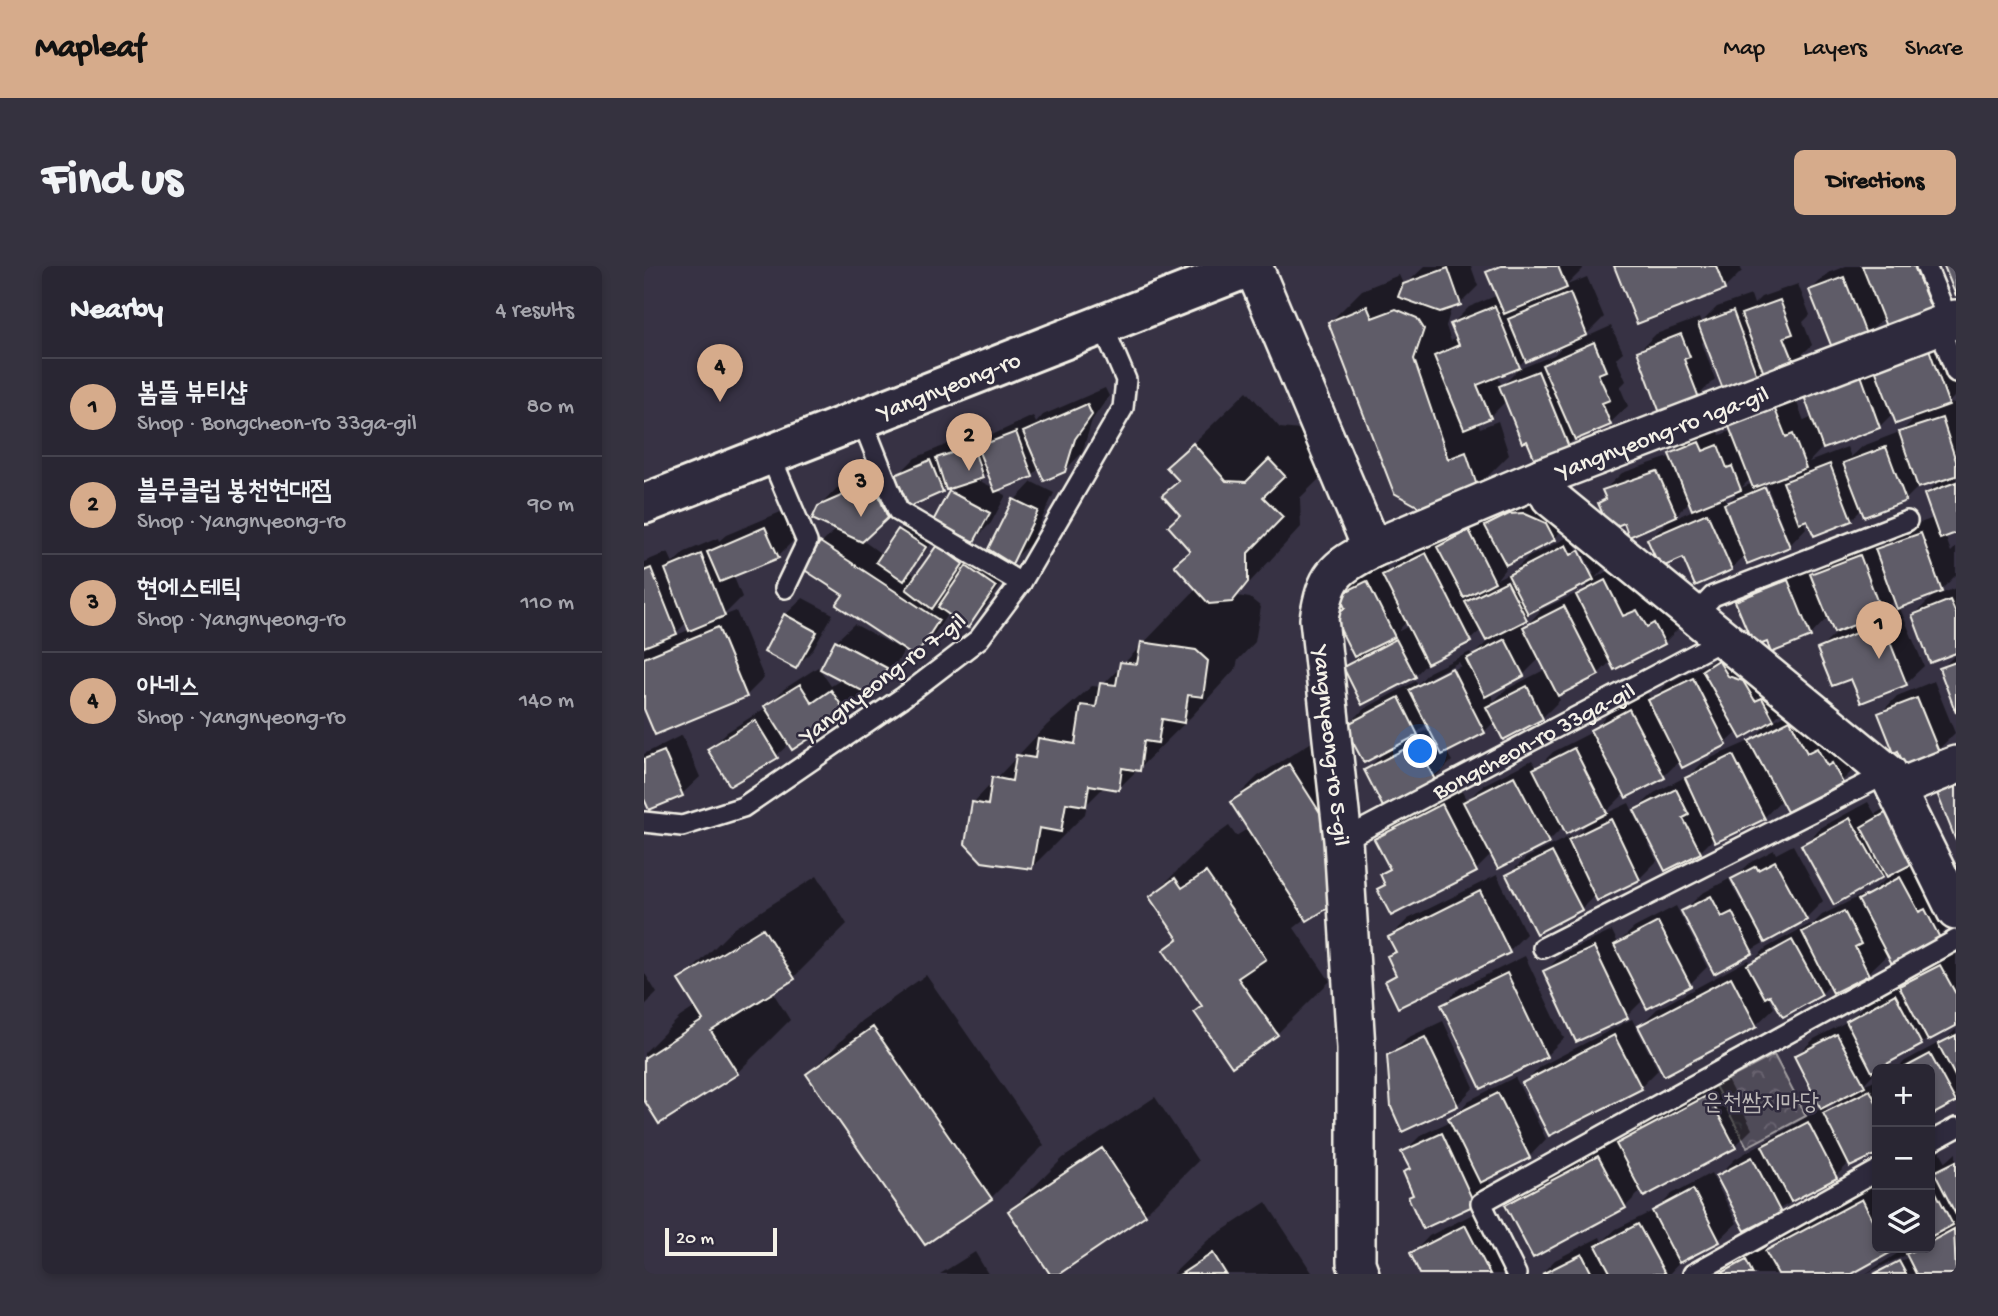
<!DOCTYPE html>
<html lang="en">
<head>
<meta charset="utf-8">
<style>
	:root { --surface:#292633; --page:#35323f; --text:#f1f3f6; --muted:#a5a5ac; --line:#45434e; --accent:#d6ab8b }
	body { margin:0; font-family:"Gochi Hand","Poor Story",sans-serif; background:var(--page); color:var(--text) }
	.controls { position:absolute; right:21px; bottom:21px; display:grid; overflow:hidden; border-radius:10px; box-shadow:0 4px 10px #0003 }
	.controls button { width:63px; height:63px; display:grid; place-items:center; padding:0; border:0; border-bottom:2px solid var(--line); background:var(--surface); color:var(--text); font:35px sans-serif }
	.scale { position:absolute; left:21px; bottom:18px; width:112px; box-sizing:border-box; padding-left:7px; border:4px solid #f4f1e8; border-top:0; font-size:19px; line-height:24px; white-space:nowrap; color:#f4f1e8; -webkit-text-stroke:5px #2f2a3d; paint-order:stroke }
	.you { position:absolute; left:777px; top:486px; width:24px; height:24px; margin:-18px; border:5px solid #fff; border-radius:50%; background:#1a73e8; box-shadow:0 0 0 10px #1a73e833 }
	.badge { display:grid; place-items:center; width:46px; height:46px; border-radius:50%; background:var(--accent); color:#111; font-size:23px; font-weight:700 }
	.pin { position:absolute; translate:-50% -58px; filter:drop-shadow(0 2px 4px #0008) }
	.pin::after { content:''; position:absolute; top:37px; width:24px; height:21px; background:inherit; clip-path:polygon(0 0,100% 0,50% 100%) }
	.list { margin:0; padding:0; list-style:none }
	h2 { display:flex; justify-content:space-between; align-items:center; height:91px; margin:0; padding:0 28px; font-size:30px }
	h2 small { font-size:23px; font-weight:400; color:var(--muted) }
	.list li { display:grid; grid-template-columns:46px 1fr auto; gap:21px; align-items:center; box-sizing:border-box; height:98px; padding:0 28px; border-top:2px solid var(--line) }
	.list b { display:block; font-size:26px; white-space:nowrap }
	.list p { margin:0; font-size:23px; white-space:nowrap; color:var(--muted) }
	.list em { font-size:23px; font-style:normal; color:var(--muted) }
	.icon { flex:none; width:38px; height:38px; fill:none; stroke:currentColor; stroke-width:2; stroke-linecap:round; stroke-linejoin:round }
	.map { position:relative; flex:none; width:1312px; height:1008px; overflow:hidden; border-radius:10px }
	header { display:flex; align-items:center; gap:42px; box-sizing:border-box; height:98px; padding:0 35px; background:var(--accent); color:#111 }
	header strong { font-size:33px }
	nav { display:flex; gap:38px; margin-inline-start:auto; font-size:24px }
	.intro { display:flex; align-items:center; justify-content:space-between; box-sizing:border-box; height:168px; padding:0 42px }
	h1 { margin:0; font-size:49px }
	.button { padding:18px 32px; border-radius:10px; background:var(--accent); color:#111; font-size:24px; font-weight:700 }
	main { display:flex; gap:42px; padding:0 42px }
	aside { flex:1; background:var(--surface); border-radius:10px; box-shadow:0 4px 10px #0003 }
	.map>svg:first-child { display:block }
	.park { fill:url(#park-crowns); stroke:#a29ea0; stroke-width:2 }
	.shadow { fill:#0007; fill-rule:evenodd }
	.building { fill:#5f5c67; stroke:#f4f1e8; stroke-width:2 }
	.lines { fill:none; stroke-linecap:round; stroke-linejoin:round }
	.lane-casing { stroke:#f4f1e8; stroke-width:24 }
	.street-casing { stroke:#f4f1e8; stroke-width:42 }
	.secondary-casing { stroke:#f4f1e8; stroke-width:44 }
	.lane { stroke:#2f2a3d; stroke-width:19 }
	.street { stroke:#2f2a3d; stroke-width:37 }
	.secondary { stroke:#2f2a3d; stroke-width:38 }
	.labels { text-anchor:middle; stroke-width:5; stroke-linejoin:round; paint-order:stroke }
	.street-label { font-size:24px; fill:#f4f1e8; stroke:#2f2a3d }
	.park-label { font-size:24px; fill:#bbb7b6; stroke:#2f2a3d }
</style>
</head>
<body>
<header>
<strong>Mapleaf</strong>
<nav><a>Map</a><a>Layers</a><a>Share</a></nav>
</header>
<div class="intro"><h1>Find us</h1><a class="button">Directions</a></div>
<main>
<aside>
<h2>Nearby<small>4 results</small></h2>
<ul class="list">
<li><span class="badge">1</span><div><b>봄뜰 뷰티샵</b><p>Shop · Bongcheon-ro 33ga-gil</p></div><em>80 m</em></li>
<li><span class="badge">2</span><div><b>블루클럽 봉천현대점</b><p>Shop · Yangnyeong-ro</p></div><em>90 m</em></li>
<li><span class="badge">3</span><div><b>현에스테틱</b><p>Shop · Yangnyeong-ro</p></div><em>110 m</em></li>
<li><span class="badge">4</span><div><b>아네스</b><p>Shop · Yangnyeong-ro</p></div><em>140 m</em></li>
</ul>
</aside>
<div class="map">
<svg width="1312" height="1008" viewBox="0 0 1312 1008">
	<defs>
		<pattern id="park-crowns" width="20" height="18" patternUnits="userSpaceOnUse" patternTransform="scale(1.75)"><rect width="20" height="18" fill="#504b59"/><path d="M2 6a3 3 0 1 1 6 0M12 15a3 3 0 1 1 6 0" fill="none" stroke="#6a6571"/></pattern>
	</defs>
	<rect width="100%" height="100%" fill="#373244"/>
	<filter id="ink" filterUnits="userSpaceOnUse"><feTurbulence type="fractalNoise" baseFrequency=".0143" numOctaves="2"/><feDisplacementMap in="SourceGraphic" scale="14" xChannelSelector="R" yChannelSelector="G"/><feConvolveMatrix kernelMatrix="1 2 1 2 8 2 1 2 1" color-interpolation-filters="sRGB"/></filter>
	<g filter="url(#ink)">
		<path class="park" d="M1130 789 1162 850 1103 881 1071 820Z"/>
		<path class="shadow" d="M781 0H827L834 20 817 37 808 40 802 60 807 75 813 71 808 58 825 41 854 29 844 7 851 0H938L939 3 923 19 943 11 960 51 938 73 967 60 979 86 972 92 982 115 976 121 984 140 966 157 931 172 924 179 863 134 846 151 834 156 836 162 854 155 865 189 833 221 777 240 686 56 718 24 755 9 760 20ZM922 77 910 89 875 103 858 120 853 109 875 100 882 92Z
			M972 0H1096L1098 5 1080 23Z
			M1202 0H1294L1304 26 1287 44 1240 51 1222 69 1167 24 1184 7Z
			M1154 18 1166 49 1159 56 1168 79 1150 96 1120 102 1112 109 1062 73 1058 77 1071 113 1054 130 995 85 1012 68 1055 52 1057 57 1073 41 1107 29 1110 38 1117 31Z
			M1303 67 1312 93V129L1301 140 1312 136V265L1301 269 1307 286 1312 281V309L1291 330 1312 322V385L1287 395 1270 349 1293 326 1255 340 1280 400 1262 417 1208 410 1175 384 1192 367 1185 350 1166 370 1124 374 1093 336 1111 318 1162 298 1167 310 1186 291 1233 273 1236 281 1250 266 1290 252 1282 228 1297 213 1275 220 1261 234 1219 242 1207 254H1159L1162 262 1145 280 1101 289 1087 303 1039 290 1006 273 1028 251 981 254 956 237 963 230 960 224 978 207 1028 190 1044 171 1072 159 1076 169 1089 164 1148 124 1160 155 1169 151 1162 130ZM1249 147H1276L1258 165 1219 180 1207 191 1203 181 1165 196 1178 182 1235 161ZM1154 203 1143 214 1140 208ZM1107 212 1109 217 1097 222ZM1120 212 1144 273H1140L1117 214ZM1098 222 1083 237 1080 229ZM1046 235 1049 244 1027 254ZM1251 333 1254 341 1236 348Z
			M461 122 465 130 448 154 438 187 420 205 396 201 388 210 352 224 362 229 347 257 329 275 335 280 319 303 341 284 368 303 341 342 324 359 305 346 288 371 271 389 261 382 246 410 228 428 214 420 220 429 202 446 149 481 146 477 132 490 65 483 83 466 123 441 140 423 174 401 187 420 199 413 192 375 210 358 257 383 258 380 201 329 161 302 178 277 192 263 175 241 193 222 247 200 252 211 271 192 304 178 305 181 311 175 347 164 348 169 389 150 392 157 399 149ZM345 205 352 223 332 213ZM314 219 307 226 311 264 273 311 266 306 298 263 273 247 256 264 239 289 218 274 263 231 266 239 303 220ZM309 319 303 331 300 328Z
			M603 125 636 162 657 164 679 142 691 197 656 232 657 261 593 330 606 332 617 341 611 376 594 394 592 402 548 450 475 522 461 520 443 538 441 548 388 601 329 537 403 459 448 420 457 421 553 322 538 248 521 229 536 214 525 201Z
			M388 216 410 227 386 278 368 295 371 234Z
			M884 231 927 255 910 272 867 295 853 313 872 303 883 292 940 263 967 295 951 312 978 298 997 334 1011 327 1038 359 1020 377 967 395 954 408 913 429 916 434 898 452 860 472 851 455 840 466 802 485 808 495 790 512 740 539 722 504 742 485 703 460 720 443 772 415 774 418 785 406 826 386 828 390 844 375 838 363 826 374 786 394 771 410 701 401 712 391 691 349 701 339 697 330 714 312 741 299 744 305 758 292 800 271 802 275 813 264 843 248 847 256 861 243ZM933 276 950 308H946L930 277ZM950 313 938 325 898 343 881 361 877 355 895 340ZM839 321 830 330 828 326ZM763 355 765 360 755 365V364ZM896 392 902 403 861 424 850 435 846 426 879 409ZM815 396 817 400 786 415V411ZM784 456 787 462 771 470V469Z
			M139 245 151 273 134 290 89 309 98 331 79 350 92 345 120 412 102 430 12 467 0 439V383L6 377 0 380V296L24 286 29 297 41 286 74 272 75 275 82 269ZM44 355 47 363 28 371Z
			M159 332 189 348 169 384 152 401 141 349Z
			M1077 387 1147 436 1127 456 1163 438 1215 498 1198 515 1138 533 1120 552 1071 571 1056 586 992 544 1010 527 1047 508 1060 495 1108 474 1126 456 1094 466 1082 477 1039 499 1036 494 1020 510 981 527 959 549 985 537 1013 595 995 613 954 633 952 628 937 643 864 609 882 592 926 570 928 573 946 555 920 560 904 576 848 588 832 604 735 624 742 617 738 608 746 600 733 574 750 556 816 522 823 535 839 519 888 494 893 502 909 486 948 466 965 447 1003 427 1007 434 1024 417 1067 396Z
			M1312 388V442L1297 403Z
			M1290 415 1311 467 1294 484 1236 448 1253 430Z
			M38 469 56 511 38 528 6 542 0 529V488Z
			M671 474 714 611 650 662 686 715 633 768 559 739 521 684 534 670 507 631 560 578 585 560 592 570 605 562 588 536 614 510Z
			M1263 529 1312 654 1295 670 1244 688 1224 707 1190 725 1187 718 1177 728 1126 726 1123 729 1130 742 1112 759 1021 808 996 760 1013 743 1104 694 1106 698 1122 682 1166 658 1167 660 1178 649 1218 629 1219 631 1245 611 1243 606 1238 610 1159 580 1176 562 1224 536 1231 548Z
			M1149 579 1179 635 1162 652 1070 706 1039 646 1057 628 1085 613 1096 635 1100 633 1089 613 1107 596 1130 584 1132 588Z
			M853 609 882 668 865 685 743 715 753 705 745 691 752 684 746 671 764 653Z
			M173 610 203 658 150 711 128 725 146 754 93 807 0 831V787L36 751 53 740 37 715 90 662Z
			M1032 640 1063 701 1046 718 1000 733 983 750 901 706 918 688 968 665 974 677 990 662Z
			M1312 684V758L1237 799 1219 819 1233 813V886L1207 899 1206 896 1192 910 1101 963 1074 910 1091 893 1178 842 1152 790 1170 773 1204 755 1221 738ZM1197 832 1184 845 1181 839Z
			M881 690 920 772 902 790 837 821 799 739 816 722Z
			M0 706 13 727 0 740Z
			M282 709 400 879 347 932 164 808 217 755Z
			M988 753 1014 804 997 821 880 818 897 800Z
			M799 755 830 821 813 839 745 790 763 772Z
			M1312 763V834L1286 848V803H1253L1261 795 1302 773Z
			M871 811 902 873 885 891 843 911 847 920 830 937 766 932 770 927 761 907 767 901 760 886 777 869 807 855 824 835Z
			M1082 812 1108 863 1091 880 998 924 981 941 863 940 880 922 972 873 975 878 991 861Z
			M511 831 554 895 501 948 408 1008 366 945 419 892Z
			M1296 885 1302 896 1312 887V1008H1234L1263 992 1262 989 1221 1008 1262 982H1286V890Z
			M1067 907 1093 957 1075 974 1039 993 1025 1008H897L911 994 956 971 958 976 972 963 1013 943 1028 928Z
			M1233 918V982H1250L1245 986 1204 1008H1075L1087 996 1119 977 1124 985 1141 968Z
			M622 936 669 1008H529L564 974Z
			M839 943 872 1008H778L768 988 785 970Z
			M331 986 344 1008H296Z"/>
		<path class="building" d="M857 0H914L923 22 860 48 842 6Z
			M970 0H1072L1081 24 993 58Z
			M1218 0H1270L1288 45 1243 63Z
			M1300 0H1312V30Z
			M804 2 817 39 796 46 754 31 759 18Z
			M1200 11 1223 71 1189 84 1165 24Z
			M926 27 943 69 882 96 864 53Z
			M1136 34 1149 68 1140 71 1151 98 1121 110 1097 48Z
			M723 40 728 52 752 43 773 52 780 63 770 93 804 193 822 186 834 223 777 242 750 227 684 56Z
			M851 40 876 102 833 119 847 152 820 163 790 90 815 79 806 58Z
			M1089 45 1113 110 1079 123 1054 58Z
			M1037 68 1046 91 1040 93 1055 132 1016 147 993 85Z
			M950 76 962 105 954 108 966 134 958 137 967 159 931 174 898 99Z
			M1285 83 1305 139 1252 158 1231 103Z
			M894 105 925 181 891 194 883 175 878 177 855 120Z
			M1217 109 1236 162 1179 183 1160 130Z
			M443 138 448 149 431 173 421 206 400 215 379 166Z
			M1130 141 1142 171 1149 168 1162 202 1109 222 1084 158Z
			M1298 152 1312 195V210L1274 222 1255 166Z
			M372 166 389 211 351 226 333 181Z
			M1055 176 1059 185 1074 179 1083 202 1088 200 1097 224 1048 244 1025 188Z
			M549 177 582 215 602 216 625 193 641 210 619 231 639 251 604 287V316L588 336 565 338 530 299 546 285 524 260 536 249 518 229 535 215 522 201Z
			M329 180 339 212 302 224 292 192Z
			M1242 181 1262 235 1220 251 1199 197Z
			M286 194 299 226 265 241 251 209Z
			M1186 198 1208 255 1170 270 1163 254 1155 257 1139 216Z
			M1013 205 1033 250 985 271 980 257 965 263 954 237 962 233 958 224Z
			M229 216 244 252 218 276 168 253 174 240Z
			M1312 216V267L1296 273 1280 228Z
			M1121 221 1146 281 1103 298 1080 238Z
			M305 225 346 247 330 276 289 255Z
			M369 233 394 245 368 298 344 283Z
			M879 247 902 257 911 274 862 299 841 260 865 248Z
			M1063 247 1088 304 1051 320 1039 292 1016 302 1003 273Z
			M121 261 135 292 76 316 63 286Z
			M254 263 282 281 260 315 232 296Z
			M825 264 851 316 820 332 793 281Z
			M1277 267 1298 326 1253 343 1231 283Z
			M176 276 295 354 271 391 192 339 199 329 159 303Z
			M293 279 319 298 288 343 262 323Z
			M922 279 927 289 935 284 950 314 884 348 864 309Z
			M782 287 827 376 783 398 738 309Z
			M57 288 81 350 45 365 21 303Z
			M1216 289 1238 348 1190 367 1166 308Z
			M322 300 352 321 324 362 294 341Z
			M7 302 33 368 0 381V305Z
			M961 314 979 350 993 344 1003 361 1010 357 1021 378 970 404 932 329Z
			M1144 314 1167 371 1127 387 1123 376 1110 381 1091 335Z
			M723 315 751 371 710 391 689 349 701 342 695 329Z
			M863 315 883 354 842 375 821 336Z
			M1306 334 1312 348V387L1286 397 1268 349Z
			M920 340 955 409 914 430 879 361Z
			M140 348 173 366 152 403 120 386Z
			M1238 356 1263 419 1217 437 1207 413 1188 420 1173 383Z
			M74 361 103 431 11 469 0 443V392Z
			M752 373 772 411 718 439 699 401Z
			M861 373 880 410 841 431 822 393Z
			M191 374 243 402 228 430 176 403Z
			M497 376 552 384 564 395 559 431 544 429 540 457 518 453 514 477 500 475 496 505 478 502 475 524 445 519 442 540 422 537 417 566 395 562 388 603 338 596 321 578 328 536 344 539 348 511 368 515 372 489 391 492 394 472 431 478 437 439 452 441 456 417 472 419 476 396 493 398Z
			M1074 394 1084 410 1099 415 1111 435 1118 432 1130 454 1097 473 1058 404Z
			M1312 396V447L1295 402Z
			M808 402 841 467 798 489 765 424Z
			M1049 412 1083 479 1038 502 1004 434Z
			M156 418 168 437 187 424 203 448 148 484 120 440Z
			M883 420 899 453 859 474 842 441Z
			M755 431 774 469 720 497 700 460Z
			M1273 432 1295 486 1260 500 1254 485 1250 487 1234 447Z
			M985 443 1021 512 982 532 946 464Z
			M111 454 134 492 86 520 63 483Z
			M1146 454 1163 487 1173 482 1183 500 1188 497 1199 517 1143 546 1105 475Z
			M772 477 791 514 739 541 720 504Z
			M930 482 963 547 922 568 889 503Z
			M20 485 39 530 5 544 0 533V493Z
			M1089 489 1121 553 1071 577 1041 512Z
			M645 498 684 559 689 639 663 655 586 536Z
			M870 510 905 577 854 603 819 536Z
			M1312 520V575L1293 527Z
			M1032 523 1045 549 1039 552 1057 587 1021 605 990 544Z
			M798 538 833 606 747 650 733 623 741 619 736 608 746 603 730 573Z
			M1245 545 1272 596 1243 611 1217 561Z
			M1206 552 1239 611 1190 639 1157 579Z
			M967 553 996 614 953 635 924 574Z
			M908 586 938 644 892 668 862 609Z
			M1131 595 1163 654 1121 677 1087 613 1112 600 1114 604Z
			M562 606 622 693 594 712 634 769 588 801 550 746 558 740 519 684 534 673 505 631 531 612 538 622Z
			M1256 611 1275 646 1281 643 1296 672 1248 698 1214 634Z
			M836 625 866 687 754 742 741 715 752 709 743 690 752 686 744 671Z
			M1067 630 1078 651 1088 646 1109 687 1070 708 1037 645Z
			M1200 645 1217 678 1211 681 1225 709 1189 727 1158 666Z
			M1014 656 1047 720 1003 743 970 679Z
			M119 662 151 713 67 765 94 808 15 858 0 834V792L59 754 34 714Z
			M1148 674 1178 729 1139 751 1126 729 1121 732 1103 699Z
			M950 681 984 752 932 776 899 705Z
			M1296 699 1312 728V760L1284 775 1255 720Z
			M863 707 903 791 837 823 797 739Z
			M1087 711 1113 761 1020 810 994 760Z
			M1251 728 1278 779 1228 806 1202 755Z
			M229 761 348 933 281 979 162 808Z
			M1193 768 1221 820 1177 843 1150 790Z
			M970 769 998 823 905 870 878 817Z
			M1312 769V812L1294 778Z
			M781 771 814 840 758 866 747 841 743 789Z
			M1286 788 1312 836 1286 850V803H1258Z
			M1226 824 1233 838V888L1206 901 1179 847Z
			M854 827 886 892 836 917 804 852Z
			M1064 829 1092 882 1000 931 972 878Z
			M1164 856 1193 912 1147 936 1118 880Z
			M798 867 831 939 779 963 764 931 769 929 759 906 766 903 757 886Z
			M458 882 502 949 415 1008H406L364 945Z
			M954 890 982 942 889 992 861 939Z
			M1108 891 1137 947 1101 965 1072 910Z
			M1312 895V949L1290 906Z
			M1286 915 1309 959 1286 971Z
			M1049 923 1076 976 1035 997 1008 945Z
			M1218 933 1233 963V982H1243L1246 987 1208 1008H1134L1121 985Z
			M994 958 1021 1008H967L952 980Z
			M821 959 846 1008H776L766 987Z
			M1310 963 1312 1008H1272L1262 988 1274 982H1286V976Z
			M569 987 582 1008H537Z
			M938 988 948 1008H898Z
			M1102 994 1109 1008H1076Z
			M1255 995 1262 1008H1230Z"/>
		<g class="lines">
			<g class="lane-casing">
				<g id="lane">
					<path d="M1282 0 1305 56"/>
					<path d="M1295 60 1312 106"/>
					<path d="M218 154 254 245 377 317"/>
					<path d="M126 189 163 276 141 322"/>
					<path d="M1051 349 1069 330 1263 255"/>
					<path d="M0 556 38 560 99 541 258 432 335 373 377 317 479 142 482 114 459 60"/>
					<path id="s1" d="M699 574 1080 373"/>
					<path d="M899 682 1244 507"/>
					<path d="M1286 876 1312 862"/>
					<path d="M872 1008 837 937 1312 674"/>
					<path d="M1049 1008 1233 905"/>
				</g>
			</g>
			<g class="street-casing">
				<g id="street">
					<path id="s2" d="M609 0 728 283C690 302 682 310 675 353L699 574 712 782V997L716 1008"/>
					<path d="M898 211 906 231 1244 507 1312 645"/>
					<path id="s3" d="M728 283 898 211 1312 53"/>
					<path d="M1252 523 1312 499"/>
				</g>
			</g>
			<g class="secondary-casing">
				<g id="secondary">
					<path id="s4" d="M0 238 608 0"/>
				</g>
			</g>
			<use href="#lane" class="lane"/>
			<use href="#street" class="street"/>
			<use href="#secondary" class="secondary"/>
		</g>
	</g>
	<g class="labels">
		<g class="street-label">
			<text dy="8" stroke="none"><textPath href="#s4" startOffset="327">Yangnyeong-ro</textPath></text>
			<text dy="8" stroke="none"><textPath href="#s3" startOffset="313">Yangnyeong-ro 1ga-gil</textPath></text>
			<text transform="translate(238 411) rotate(-37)" y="8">Yangnyeong-ro 7-gil</text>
			<text dy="8" stroke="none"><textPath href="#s1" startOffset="215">Bongcheon-ro 33ga-gil</textPath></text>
			<text dy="8" stroke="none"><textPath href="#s2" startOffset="528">Yangnyeong-ro 5-gil</textPath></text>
		</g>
		<g class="park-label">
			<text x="1117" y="843">은천쌈지마당</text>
		</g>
	</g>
</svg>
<div class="controls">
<button>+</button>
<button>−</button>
<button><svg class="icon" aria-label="layers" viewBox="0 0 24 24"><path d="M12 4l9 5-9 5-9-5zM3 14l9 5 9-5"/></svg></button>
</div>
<div class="scale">20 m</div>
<div class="you"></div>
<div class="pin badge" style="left:1235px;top:393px">1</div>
<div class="pin badge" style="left:325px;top:205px">2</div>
<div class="pin badge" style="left:217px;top:251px">3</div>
<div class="pin badge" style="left:76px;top:136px">4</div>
</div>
</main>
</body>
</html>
